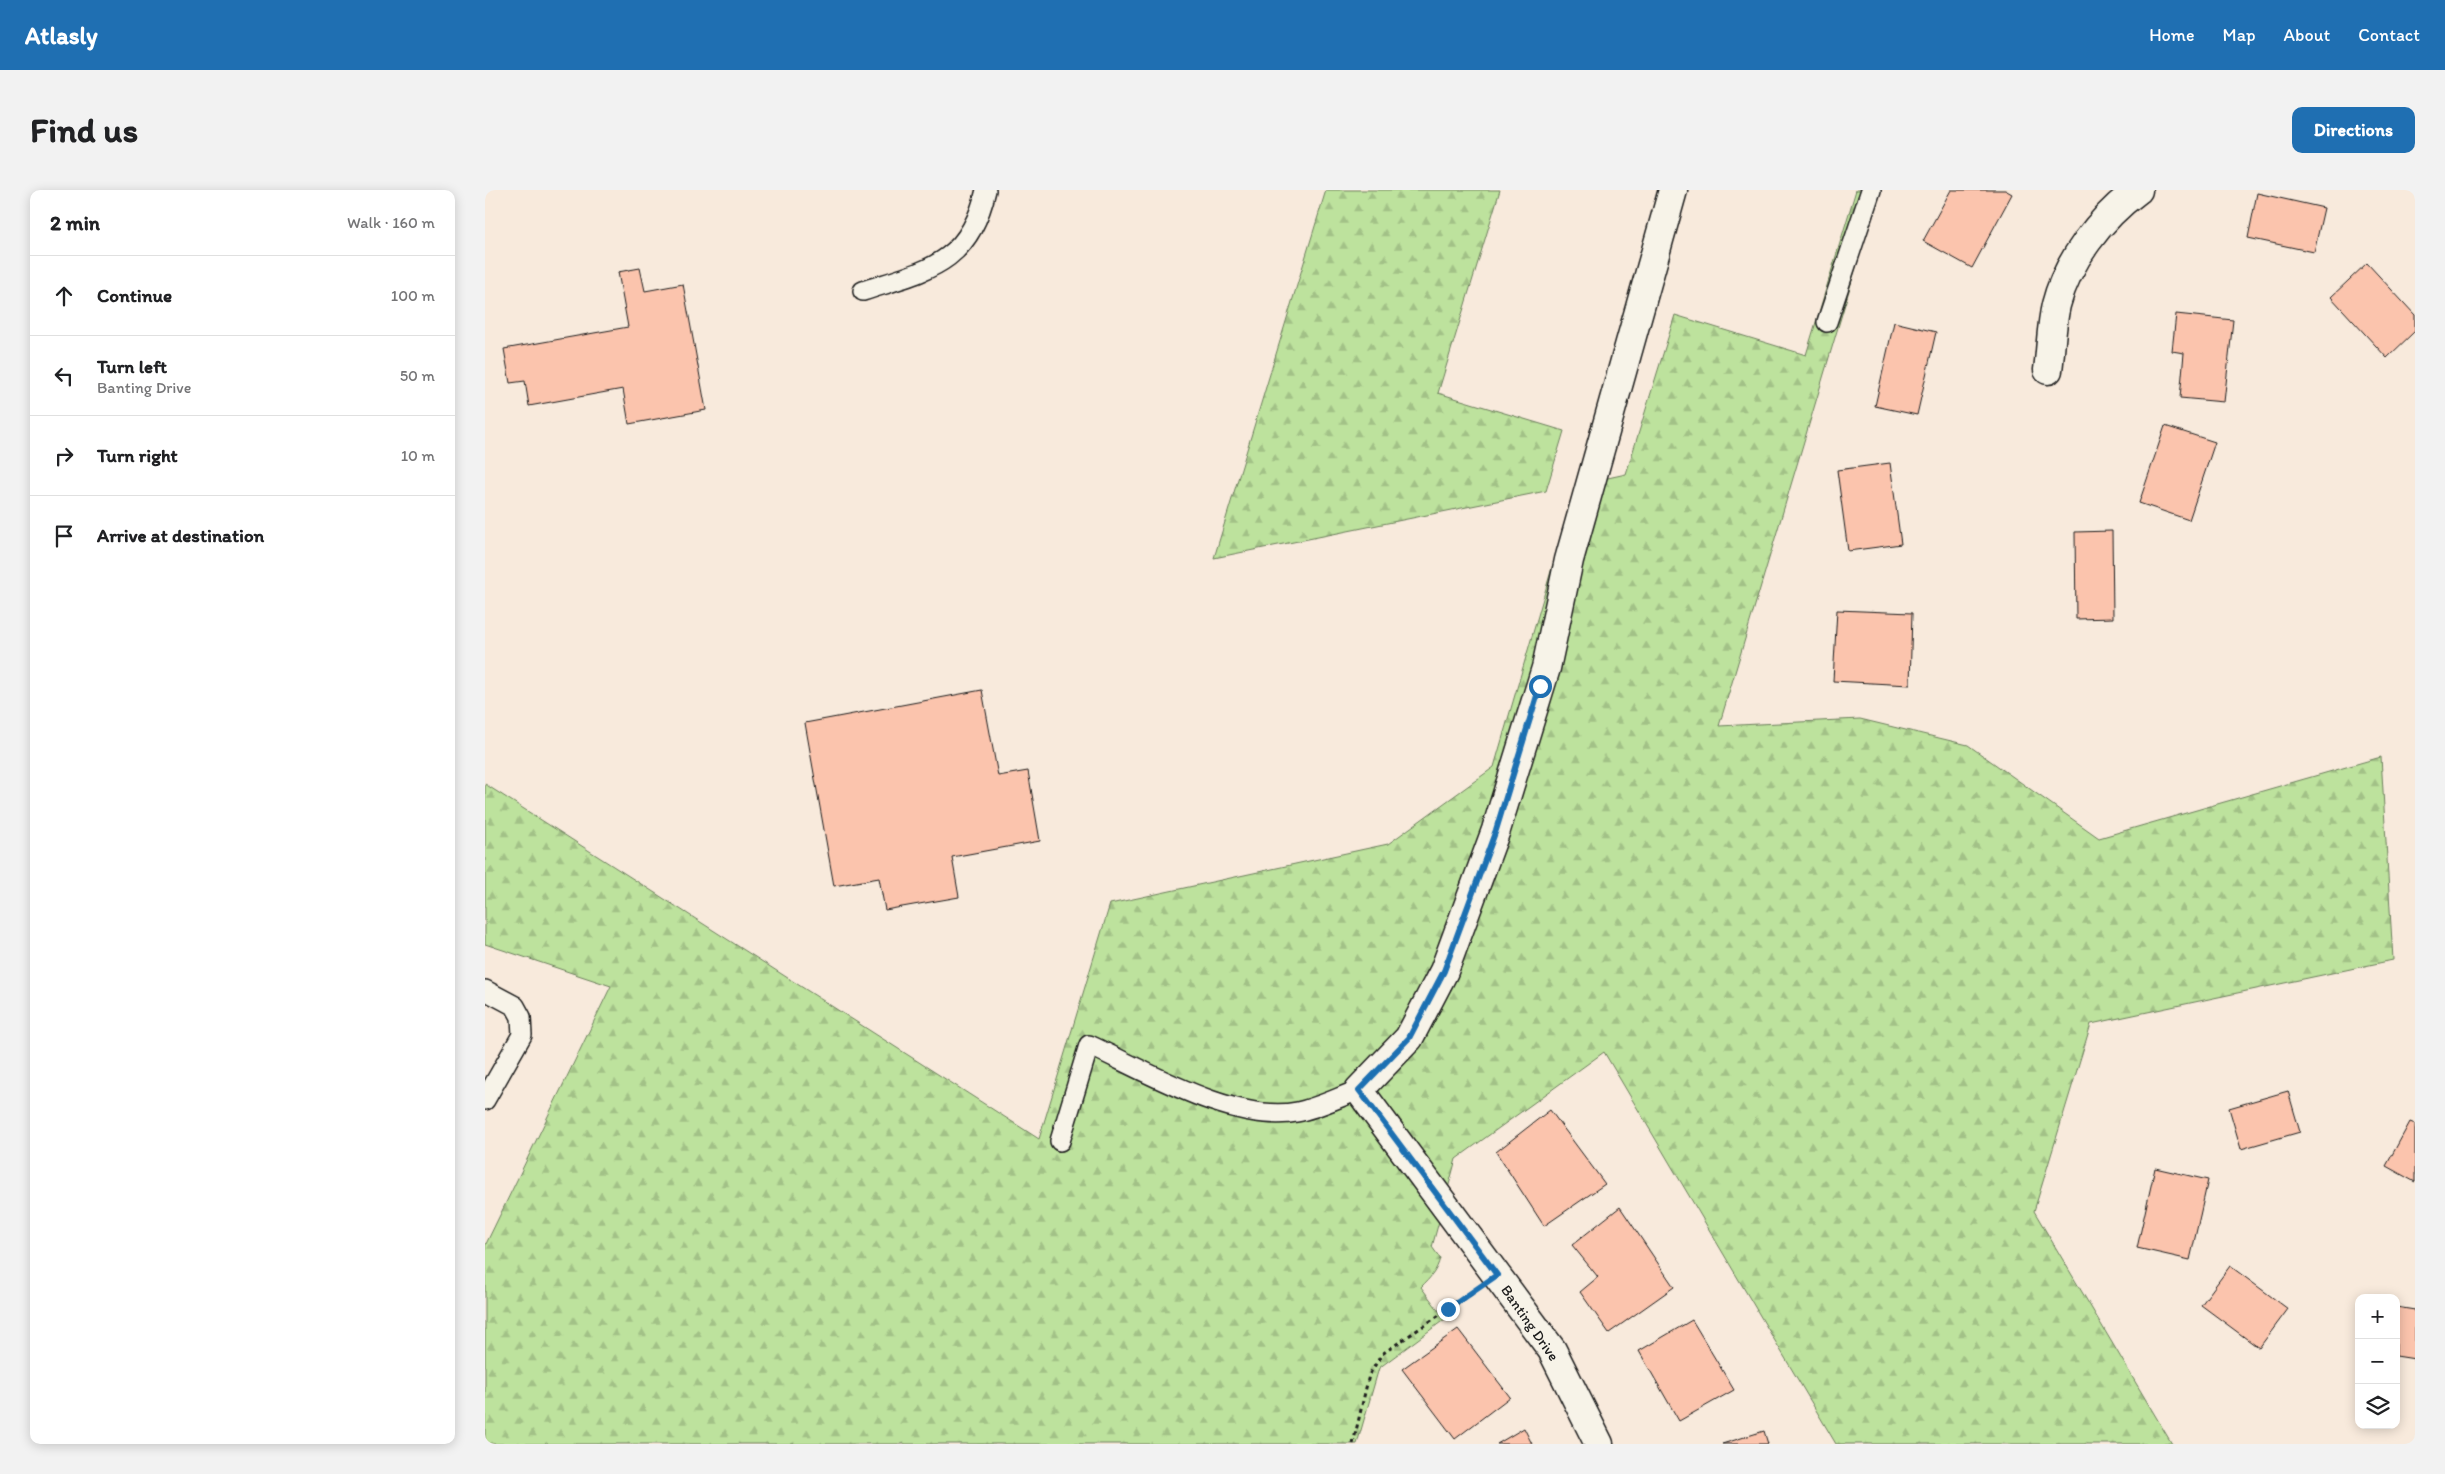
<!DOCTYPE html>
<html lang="en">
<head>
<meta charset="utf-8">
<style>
	:root { --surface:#fff; --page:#f2f2f2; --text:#202124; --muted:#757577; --line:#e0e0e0; --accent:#1f6fb2 }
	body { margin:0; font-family:Itim,sans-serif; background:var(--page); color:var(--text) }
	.controls { position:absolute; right:15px; bottom:15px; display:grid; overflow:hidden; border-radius:10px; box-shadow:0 2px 12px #0003 }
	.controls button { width:45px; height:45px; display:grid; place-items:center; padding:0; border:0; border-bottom:1px solid var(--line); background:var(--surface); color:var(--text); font:25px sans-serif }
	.stop { position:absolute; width:15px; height:15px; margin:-11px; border:4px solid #1f6fb2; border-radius:50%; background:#fff }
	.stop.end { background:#1f6fb2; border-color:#fff; box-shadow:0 1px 5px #0008 }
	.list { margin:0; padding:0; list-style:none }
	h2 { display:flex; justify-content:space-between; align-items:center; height:65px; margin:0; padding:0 20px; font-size:21px }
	h2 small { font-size:16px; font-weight:400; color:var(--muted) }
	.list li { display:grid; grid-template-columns:32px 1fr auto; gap:15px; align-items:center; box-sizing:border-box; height:80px; padding:0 20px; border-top:1px solid var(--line) }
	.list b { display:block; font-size:19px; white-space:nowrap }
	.list p { margin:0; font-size:16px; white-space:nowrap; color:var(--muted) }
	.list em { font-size:16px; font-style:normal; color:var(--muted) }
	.icon { flex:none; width:28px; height:28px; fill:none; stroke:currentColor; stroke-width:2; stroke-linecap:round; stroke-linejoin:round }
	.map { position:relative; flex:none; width:1930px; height:1254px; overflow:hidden; border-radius:10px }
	header { display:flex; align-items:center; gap:30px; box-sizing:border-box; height:70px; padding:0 25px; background:var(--accent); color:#fff }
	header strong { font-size:24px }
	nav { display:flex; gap:28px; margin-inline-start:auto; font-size:18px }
	.intro { display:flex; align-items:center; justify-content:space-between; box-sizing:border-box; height:120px; padding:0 30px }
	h1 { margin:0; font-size:35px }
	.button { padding:12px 22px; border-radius:10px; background:var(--accent); color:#fff; font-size:18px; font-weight:700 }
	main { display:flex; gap:30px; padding:0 30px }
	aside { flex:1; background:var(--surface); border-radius:10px; box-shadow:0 2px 12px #0003 }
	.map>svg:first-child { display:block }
	.forest { fill:url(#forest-firs); stroke:#6c7f5c }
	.building { fill:#fbc4ad; stroke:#1c1c1c }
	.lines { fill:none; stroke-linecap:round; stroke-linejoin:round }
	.lane-casing { stroke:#1c1c1c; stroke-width:22 }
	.street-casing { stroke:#1c1c1c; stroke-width:31 }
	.path { stroke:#1c1c1c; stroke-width:3; stroke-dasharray:4 4; stroke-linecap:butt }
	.lane { stroke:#f7f3e8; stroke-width:19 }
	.street { stroke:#f7f3e8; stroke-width:28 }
	.route { stroke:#1f6fb2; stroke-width:6 }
	.labels { text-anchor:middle; stroke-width:4.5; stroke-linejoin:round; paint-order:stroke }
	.street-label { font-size:15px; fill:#1c1c1c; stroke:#f7f3e8 }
</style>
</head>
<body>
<header>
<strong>Atlasly</strong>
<nav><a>Home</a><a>Map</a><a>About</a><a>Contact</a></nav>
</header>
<div class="intro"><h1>Find us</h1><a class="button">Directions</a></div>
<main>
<aside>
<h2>2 min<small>Walk · 160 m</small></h2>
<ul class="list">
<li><svg class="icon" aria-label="ahead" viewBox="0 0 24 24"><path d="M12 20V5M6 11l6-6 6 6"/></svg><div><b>Continue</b></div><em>100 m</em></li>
<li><svg class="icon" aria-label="left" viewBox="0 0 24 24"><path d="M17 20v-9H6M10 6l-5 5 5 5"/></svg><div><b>Turn left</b><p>Banting Drive</p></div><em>50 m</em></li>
<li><svg class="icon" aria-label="right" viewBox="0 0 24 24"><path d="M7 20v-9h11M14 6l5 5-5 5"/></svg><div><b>Turn right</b></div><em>10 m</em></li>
<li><svg class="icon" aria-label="arrive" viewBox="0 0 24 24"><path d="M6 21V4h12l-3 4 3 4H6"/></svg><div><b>Arrive at destination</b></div></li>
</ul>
</aside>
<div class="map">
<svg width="1930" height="1254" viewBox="0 0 1930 1254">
	<defs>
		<pattern id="forest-firs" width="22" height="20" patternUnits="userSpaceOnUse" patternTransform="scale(1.25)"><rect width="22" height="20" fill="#bde29d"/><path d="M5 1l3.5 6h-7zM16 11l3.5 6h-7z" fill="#a2c187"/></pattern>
	</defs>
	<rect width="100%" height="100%" fill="#f8eadc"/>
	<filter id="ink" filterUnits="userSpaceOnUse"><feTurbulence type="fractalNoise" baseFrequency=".02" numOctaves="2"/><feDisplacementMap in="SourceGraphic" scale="10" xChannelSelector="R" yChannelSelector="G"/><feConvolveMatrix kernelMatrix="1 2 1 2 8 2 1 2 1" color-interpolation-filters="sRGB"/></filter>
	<g filter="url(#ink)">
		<path class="forest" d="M841 0H1015L953 203 1079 241 1061 301 729 368Z
			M1371 0H1394L1234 536 1375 529 1483 555 1614 648 1896 567 1908 770 1606 834 1549 1021 1687 1254H1351L1119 862 971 969 947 1057 955 1068C952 1081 945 1088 936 1097L960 1129 894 1178 872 1254H0V1056L126 796 0 754V594L554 949 625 714 903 654 1009 577 1091 295 1141 284 1190 125 1321 165Z"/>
		<path class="building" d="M1466 0H1520L1527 4 1487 78 1438 51Z
			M1772 3 1839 18 1829 62 1763 48Z
			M1882 73 1930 125V141L1902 168 1846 107Z
			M155 78 160 101 198 94 221 220 144 234 138 199 44 216 40 191 25 193 19 159 143 137 133 82Z
			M1691 124 1748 130 1739 212 1695 208 1699 163 1687 161Z
			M1409 132 1451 142 1432 225 1390 216Z
			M1680 236 1730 252 1704 330 1654 313Z
			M1405 273 1416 354 1363 361 1352 280Z
			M1627 341 1628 428 1591 429 1590 342Z
			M1352 420 1427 423 1425 495 1348 491Z
			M497 500 513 586 543 581 555 651 467 667 474 707 400 720 394 688 349 696 320 533Z
			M1803 901 1815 942 1756 959 1744 918Z
			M1065 920 1120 994 1059 1036 1011 962Z
			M1925 932 1930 934V992L1901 976Z
			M1670 978 1723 990 1705 1070 1652 1058Z
			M1135 1017 1189 1097 1124 1143 1095 1102 1113 1087 1087 1055Z
			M1745 1076 1803 1119 1774 1158 1716 1115Z
			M1911 1117 1930 1120V1169L1911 1166Z
			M1207 1130 1249 1200 1194 1231 1154 1161Z
			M973 1139 1025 1207 970 1249 917 1179Z
			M1039 1238 1047 1254H1012Z
			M1279 1241 1283 1254H1237Z"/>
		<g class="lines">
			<g class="lane-casing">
				<path id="lane" d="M378 101C442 80 484 75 501 0
					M1342 132 1386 0
					M0 800 30 816 36 827 37 845 0 910
					M575 951 604 855C661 881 749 934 812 922 833 918 854 907 874 900"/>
			</g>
			<g class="street-casing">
				<path id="street" d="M1563 180C1566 159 1566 136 1571 115 1582 71 1616 27 1653 0
					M1114 1254 1067 1160 874 900 924 848 959 781 1011 640 1061 478 1084 370 1188 0"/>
			</g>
			<path class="path" d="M868 1254 884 1185 897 1164 987 1103"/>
			<use href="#lane" class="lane"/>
			<use href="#street" class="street"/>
		</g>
	</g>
	<g class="lines" filter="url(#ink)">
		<path class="route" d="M963 1119 1012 1085 874 900 924 848 959 781 1011 640 1055 496"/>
	</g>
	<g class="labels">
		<g class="street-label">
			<text transform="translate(1045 1133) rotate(55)" y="5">Banting Drive</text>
		</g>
	</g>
</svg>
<div class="controls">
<button>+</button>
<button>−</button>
<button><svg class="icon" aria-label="layers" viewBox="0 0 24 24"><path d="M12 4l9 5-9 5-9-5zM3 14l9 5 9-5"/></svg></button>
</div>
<div class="stop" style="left:1055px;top:496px"></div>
<div class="stop end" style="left:963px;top:1119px"></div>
</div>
</main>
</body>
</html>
